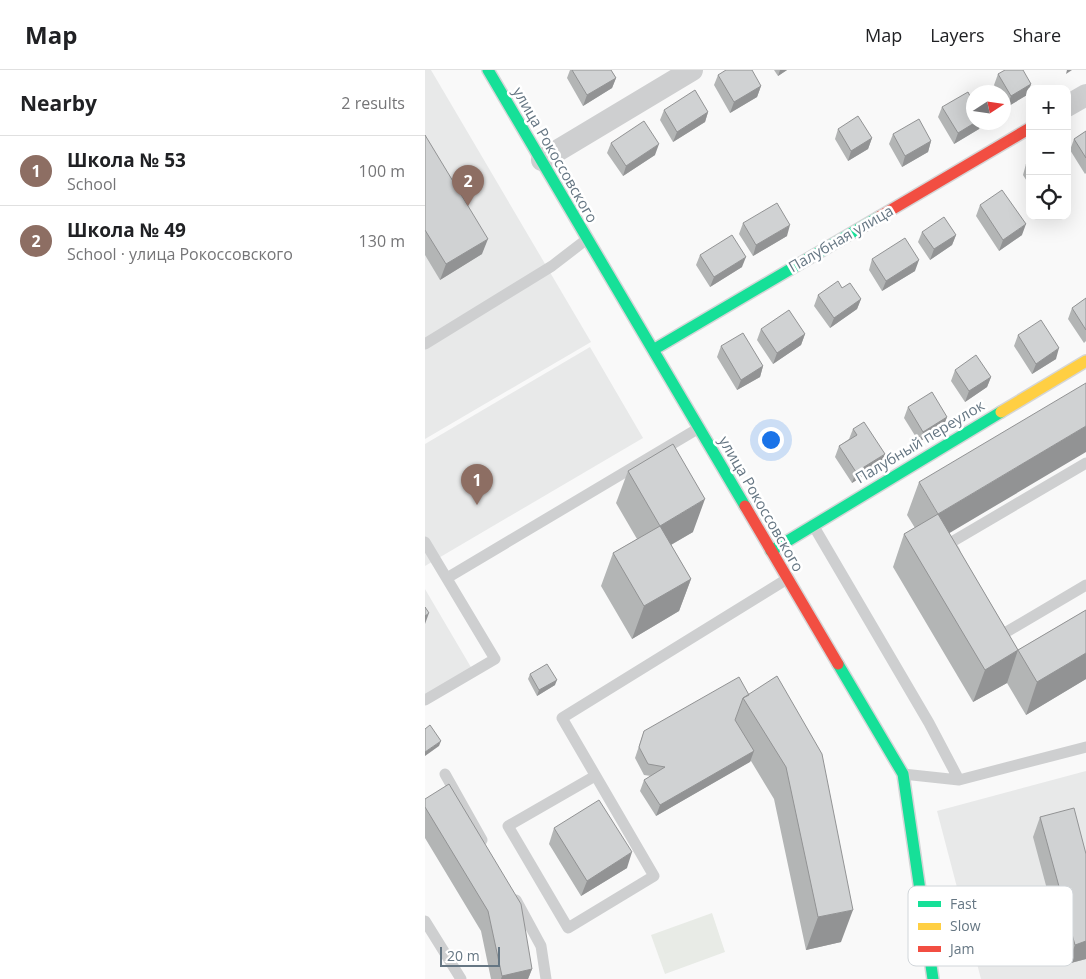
<!DOCTYPE html>
<html lang="en">
<head>
<meta charset="utf-8">
<style>
	:root { --surface:#fff; --page:#f6f6f6; --text:#202124; --muted:#757577; --line:#e0e0e0; --accent:#565c61 }
	body { margin:0; font-family:"Open Sans",sans-serif; background:var(--page); color:var(--text) }
	.controls { position:absolute; right:15px; top:15px; display:grid; overflow:hidden; border-radius:10px; box-shadow:0 5px 20px #0002 }
	.controls button { width:45px; height:45px; display:grid; place-items:center; padding:0; border:0; border-bottom:1px solid var(--line); background:var(--surface); color:var(--text); font:25px sans-serif }
	.compass { position:absolute; left:541px; top:15px; width:45px; height:45px; border-radius:50%; background:var(--surface); box-shadow:0 5px 20px #0002; rotate:78deg }
	.scale { position:absolute; left:15px; bottom:12px; width:60px; box-sizing:border-box; padding-left:5px; border:2px solid #657683; border-top:0; font-size:14px; line-height:18px; white-space:nowrap; color:#657683; -webkit-text-stroke:4px #fff; paint-order:stroke }
	.you { position:absolute; left:345px; top:369px; width:18px; height:18px; margin:-12px; border:4px solid #fff; border-radius:50%; background:#1a73e8; box-shadow:0 0 0 8px #1a73e833 }
	.badge { display:grid; place-items:center; width:32px; height:32px; border-radius:50%; background:var(--accent); color:#fff; font-size:16px; font-weight:700 }
	.pin { position:absolute; translate:-50% -41px; filter:drop-shadow(0 1px 2px #0008) }
	.pin::after { content:''; position:absolute; top:26px; width:18px; height:15px; background:inherit; clip-path:polygon(0 0,100% 0,50% 100%) }
	.list { margin:0; padding:0; list-style:none }
	h2 { display:flex; justify-content:space-between; align-items:center; height:65px; margin:0; padding:0 20px; font-size:21px }
	h2 small { font-size:16px; font-weight:400; color:var(--muted) }
	.list li { display:grid; grid-template-columns:32px 1fr auto; gap:15px; align-items:center; box-sizing:border-box; height:70px; padding:0 20px; border-top:1px solid var(--line) }
	.list b { display:block; font-size:19px; white-space:nowrap }
	.list p { margin:0; font-size:16px; white-space:nowrap; color:var(--muted) }
	.list em { font-size:16px; font-style:normal; color:var(--muted) }
	.icon { flex:none; width:28px; height:28px; fill:none; stroke:currentColor; stroke-width:2; stroke-linecap:round; stroke-linejoin:round }
	.map { position:relative; flex:none; width:661px; height:909px; overflow:hidden }
	header { display:flex; align-items:center; gap:30px; box-sizing:border-box; height:70px; padding:0 25px; background:var(--surface); border-bottom:1px solid var(--line) }
	header strong { font-size:24px }
	nav { display:flex; gap:28px; margin-inline-start:auto; font-size:18px }
	main { display:flex }
	aside { flex:1; background:var(--surface) }
	.map>svg:first-child { display:block }
	.built { fill:#e8e9e9 }
	.green { fill:#e8ebe6 }
	.lines { fill:none; stroke-linecap:round; stroke-linejoin:round }
	.fast-casing { stroke:#d5d6d7; stroke-width:14 }
	.slow-casing { stroke:#d5d6d7; stroke-width:14 }
	.jam-casing { stroke:#d5d6d7; stroke-width:14 }
	.lane { stroke:#cecfd0; stroke-width:11 }
	.street { stroke:#cecfd0; stroke-width:22 }
	.fast { stroke:#16e098; stroke-width:11 }
	.slow { stroke:#ffcf43; stroke-width:11 }
	.jam { stroke:#f24e42; stroke-width:11 }
	.wall { fill:#b3b5b5 }
	.shaded-wall { fill:#929394 }
	.building { fill:#d0d2d3; stroke:#929394 }
	.labels { text-anchor:middle; stroke-width:5; stroke-linejoin:round; paint-order:stroke }
	.street-label { font-size:15px; fill:#657683; stroke:#fff }
	.key { fill:#fff; stroke:#d1d6da; stroke-width:1 }
	.key-label { font-size:14px; fill:#657683 }
</style>
</head>
<body>
<header>
<strong>Map</strong>
<nav><a>Map</a><a>Layers</a><a>Share</a></nav>
</header>
<main>
<aside>
<h2>Nearby<small>2 results</small></h2>
<ul class="list">
<li><span class="badge" style="background:#8d6e63">1</span><div><b>Школа № 53</b><p>School</p></div><em>100 m</em></li>
<li><span class="badge" style="background:#8d6e63">2</span><div><b>Школа № 49</b><p>School · улица Рокоссовского</p></div><em>130 m</em></li>
</ul>
</aside>
<div class="map">
<svg width="661" height="909" viewBox="0 0 661 909">
	<rect width="100%" height="100%" fill="#f9f9f9"/>
	<path class="built" d="M0 0H6L166 272 0 369Z
		M165 277 218 368 0 496V374Z
		M0 519 47 599 0 626Z
		M661 701V909H556L512 741Z"/>
	<path class="green" d="M287 843 300 882 240 904 226 865Z"/>
	<g class="lines">
		<g class="fast-casing">
			<path id="fast" d="M63 0 320 436
				M228 280 454 147
				M346 481 576 342
				M413 594 478 704 508 909"/>
		</g>
		<g class="slow-casing">
			<path id="slow" d="M576 342 661 291"/>
		</g>
		<g class="jam-casing">
			<path id="jam" d="M454 147 605 58
				M320 436 413 594"/>
		</g>
		<path class="lane" d="M0 274 127 196 162 169
			M388 455 504 653 534 710 478 704
			M0 472 70 589 0 630
			M530 482 525 473 661 393
			M22 508 274 358
			M573 556 578 564 661 515
			M20 704 57 770
			M170 706 83 756 143 858 229 806 137 648 362 509
			M534 710 661 677
			M91 830 116 876 121 909
			M0 851 36 909"/>
		<path class="street" d="M642 36 661 25
			M117 90 267 0"/>
		<use href="#fast" class="fast"/>
		<use href="#slow" class="slow"/>
		<use href="#jam" class="jam"/>
	</g>
	<path class="wall" d="M145 0H186L191 8 187 18 158 36 142 8Z
		M349 0H362L353 6Z
		M573 4 606 14 602 25 582 37 578 30V22H574L569 15Z
		M293 5 336 16 332 27 305 43 289 15Z
		M517 37 548 52H557L554 59 529 74 513 47Z
		M239 40 283 42 280 52 248 72 235 50Z
		M413 59 447 68 443 79 423 91 410 69Z
		M661 61V103L660 104 645 80 649 69Z
		M468 64 506 71 503 82 477 97 464 74Z
		M0 65 57 184 15 210 0 185Z
		M186 73 230 85 198 106 182 83Z
		M605 92V116L598 105 601 94Z
		M555 135 597 165 574 181 551 146Z
		M318 153 362 166 328 186 314 164Z
		M497 162 531 165 527 175 505 190 493 172Z
		M275 185 317 197 285 217 271 195Z
		M447 189 490 201 457 221 444 200Z
		M417 218 436 229 432 239 405 258 389 236 393 225Z
		M661 228V271L659 273 643 249 647 238Z
		M336 259 380 264 376 275 348 294 332 270Z
		M593 265 631 289 607 304 589 276Z
		M296 276 338 296 335 307 312 320 292 287Z
		M530 300 566 307 562 317 540 332 526 311Z
		M483 337 522 347 518 357 494 372 479 348Z
		M428 359 456 394 427 413 410 387 414 376 424 369Z
		M203 401 268 462 246 475 266 509 254 541 207 569 176 516 188 483 212 469 191 433Z
		M494 412 593 580 661 540V609L601 645 582 613 548 632 468 497 479 464 490 458 482 445Z
		M105 604 130 615 112 626 103 609Z
		M352 606 416 872 381 880 349 729 326 691 231 746 215 721 219 710 226 706 219 705 210 688 219 661 324 625Z
		M0 729 107 899 103 909H66L56 861 0 768Z
		M615 747 661 784V889L642 894 608 767Z
		M129 758 202 798 156 826 124 774Z"/>
	<path class="shaded-wall" d="M355 0H362L353 6Z
		M642 0H647L641 4Z
		M191 8 187 18 158 36 162 25Z
		M606 14 602 25 582 37 586 26Z
		M336 16 332 27 305 43 309 32Z
		M283 42 280 52 248 72 252 62Z
		M551 52H557L554 59 529 74 533 63Z
		M447 68 443 79 423 91 426 81Z
		M506 71 503 82 477 97 480 86Z
		M234 74 230 85 198 106 201 96Z
		M601 154 597 165 574 181 578 170Z
		M365 155 362 166 328 186 331 175Z
		M531 165 527 175 505 190 509 179Z
		M63 169 57 184 15 210 21 194Z
		M321 187 317 197 285 217 289 207Z
		M494 190 490 201 457 221 461 211Z
		M436 229 432 239 405 258 409 248Z
		M380 264 376 275 348 294 352 283Z
		M634 278 631 289 607 304 611 294Z
		M338 296 335 307 312 320 316 310Z
		M566 307 562 317 540 332 544 321Z
		M522 347 518 357 494 372 498 362Z
		M661 356V382L501 477 513 444Z
		M460 384 456 394 427 413 431 402Z
		M280 429 268 462 223 488 235 456Z
		M266 509 254 541 207 569 219 536Z
		M4 543 0 554V546Z
		M593 580 582 613 548 632 560 600Z
		M661 583V609L601 645 612 612Z
		M132 610 130 615 112 626 114 620Z
		M16 671 14 676 0 686V682Z
		M329 681 325 692 231 746 235 735Z
		M207 782 202 798 156 826 162 811Z
		M428 840 416 872 381 880 393 847Z
		M661 871V889L642 894 650 875Z
		M107 899 103 909H76L77 906Z"/>
	<path class="building" d="M147 0H186L191 8 162 25Z
		M301 0H327L336 16 309 32 293 5Z
		M580 0H598L606 14 586 26 573 4Z
		M270 20 283 42 252 62 239 40Z
		M543 22 548 32V52H551L533 63 517 37Z
		M433 46 447 68 426 81 413 59Z
		M494 49 506 71 480 86 468 64Z
		M219 51 234 74 201 96 186 73Z
		M661 61V88L649 69Z
		M0 65 63 169 21 194 0 160Z
		M605 92V99L601 94Z
		M577 120 601 154 578 170 555 135Z
		M352 133 365 155 331 175 318 153Z
		M519 147 531 165 509 179 497 162Z
		M307 165 321 187 289 207 275 185Z
		M480 168 494 190 461 211 447 189Z
		M413 211 417 218 425 213 436 229 409 248 393 225Z
		M661 228V260L647 238Z
		M364 240 380 264 352 283 336 259Z
		M616 250 634 278 611 294 593 265Z
		M318 263 338 296 316 310 296 276Z
		M551 285 566 307 544 321 530 300Z
		M661 313V356L513 444 494 412Z
		M507 322 522 347 498 362 483 337Z
		M439 352 460 384 431 402 414 376 432 365 428 359Z
		M248 374 280 429 235 456 203 401Z
		M513 444 593 580 560 600 479 464Z
		M235 456 266 509 219 536 188 483Z
		M0 537 4 543 0 546Z
		M661 540V583L612 612 593 580Z
		M122 594 132 610 114 620 105 604Z
		M352 606 397 684 428 840 393 847 361 697 318 628Z
		M314 607 324 625 318 628 310 650 329 681 235 735 219 710 240 697 223 694 214 677 219 661Z
		M5 655 16 671 0 682V659Z
		M24 714 96 834 107 899 77 906 63 841 0 737V729Z
		M174 730 207 782 162 811 129 758Z
		M649 738 661 784V871L650 875 615 747Z"/>
	<g class="labels">
		<g class="street-label">
			<text transform="translate(130 85) rotate(60)" y="5">улица Рокоссовского</text>
			<text transform="translate(416 169) rotate(-30)" y="5">Палубная улица</text>
			<text transform="translate(495 372) rotate(-31)" y="5">Палубный переулок</text>
			<text transform="translate(336 434) rotate(60)" y="5">улица Рокоссовского</text>
		</g>
	</g>
	<rect x="483" y="816" width="165" height="80" rx="8" class="key"/>
	<rect x="493" y="831" width="23" height="6" fill="#16e098"/>
	<rect x="493" y="853" width="23" height="7" fill="#ffcf43"/>
	<rect x="493" y="876" width="23" height="6" fill="#f24e42"/>
	<g class="key-label">
		<text x="525" y="839">Fast</text>
		<text x="525" y="861">Slow</text>
		<text x="525" y="884">Jam</text>
	</g>
</svg>
<div class="controls">
<button>+</button>
<button>−</button>
<button><svg class="icon" aria-label="locate" viewBox="0 0 24 24"><circle cx="12" cy="12" r="6"/><path d="M12 2v4M12 18v4M2 12h4M18 12h4"/></svg></button>
</div>
<svg class="compass" viewBox="-18 -18 36 36"><path d="M0-13l5 13h-10z" fill="#e53935"/><path d="M0 13l5-13h-10z" fill="#757577"/></svg>
<div class="scale">20 m</div>
<div class="you"></div>
<div class="pin badge" style="left:52px;top:435px;background:#8d6e63">1</div>
<div class="pin badge" style="left:43px;top:136px;background:#8d6e63">2</div>
</div>
</main>
</body>
</html>
